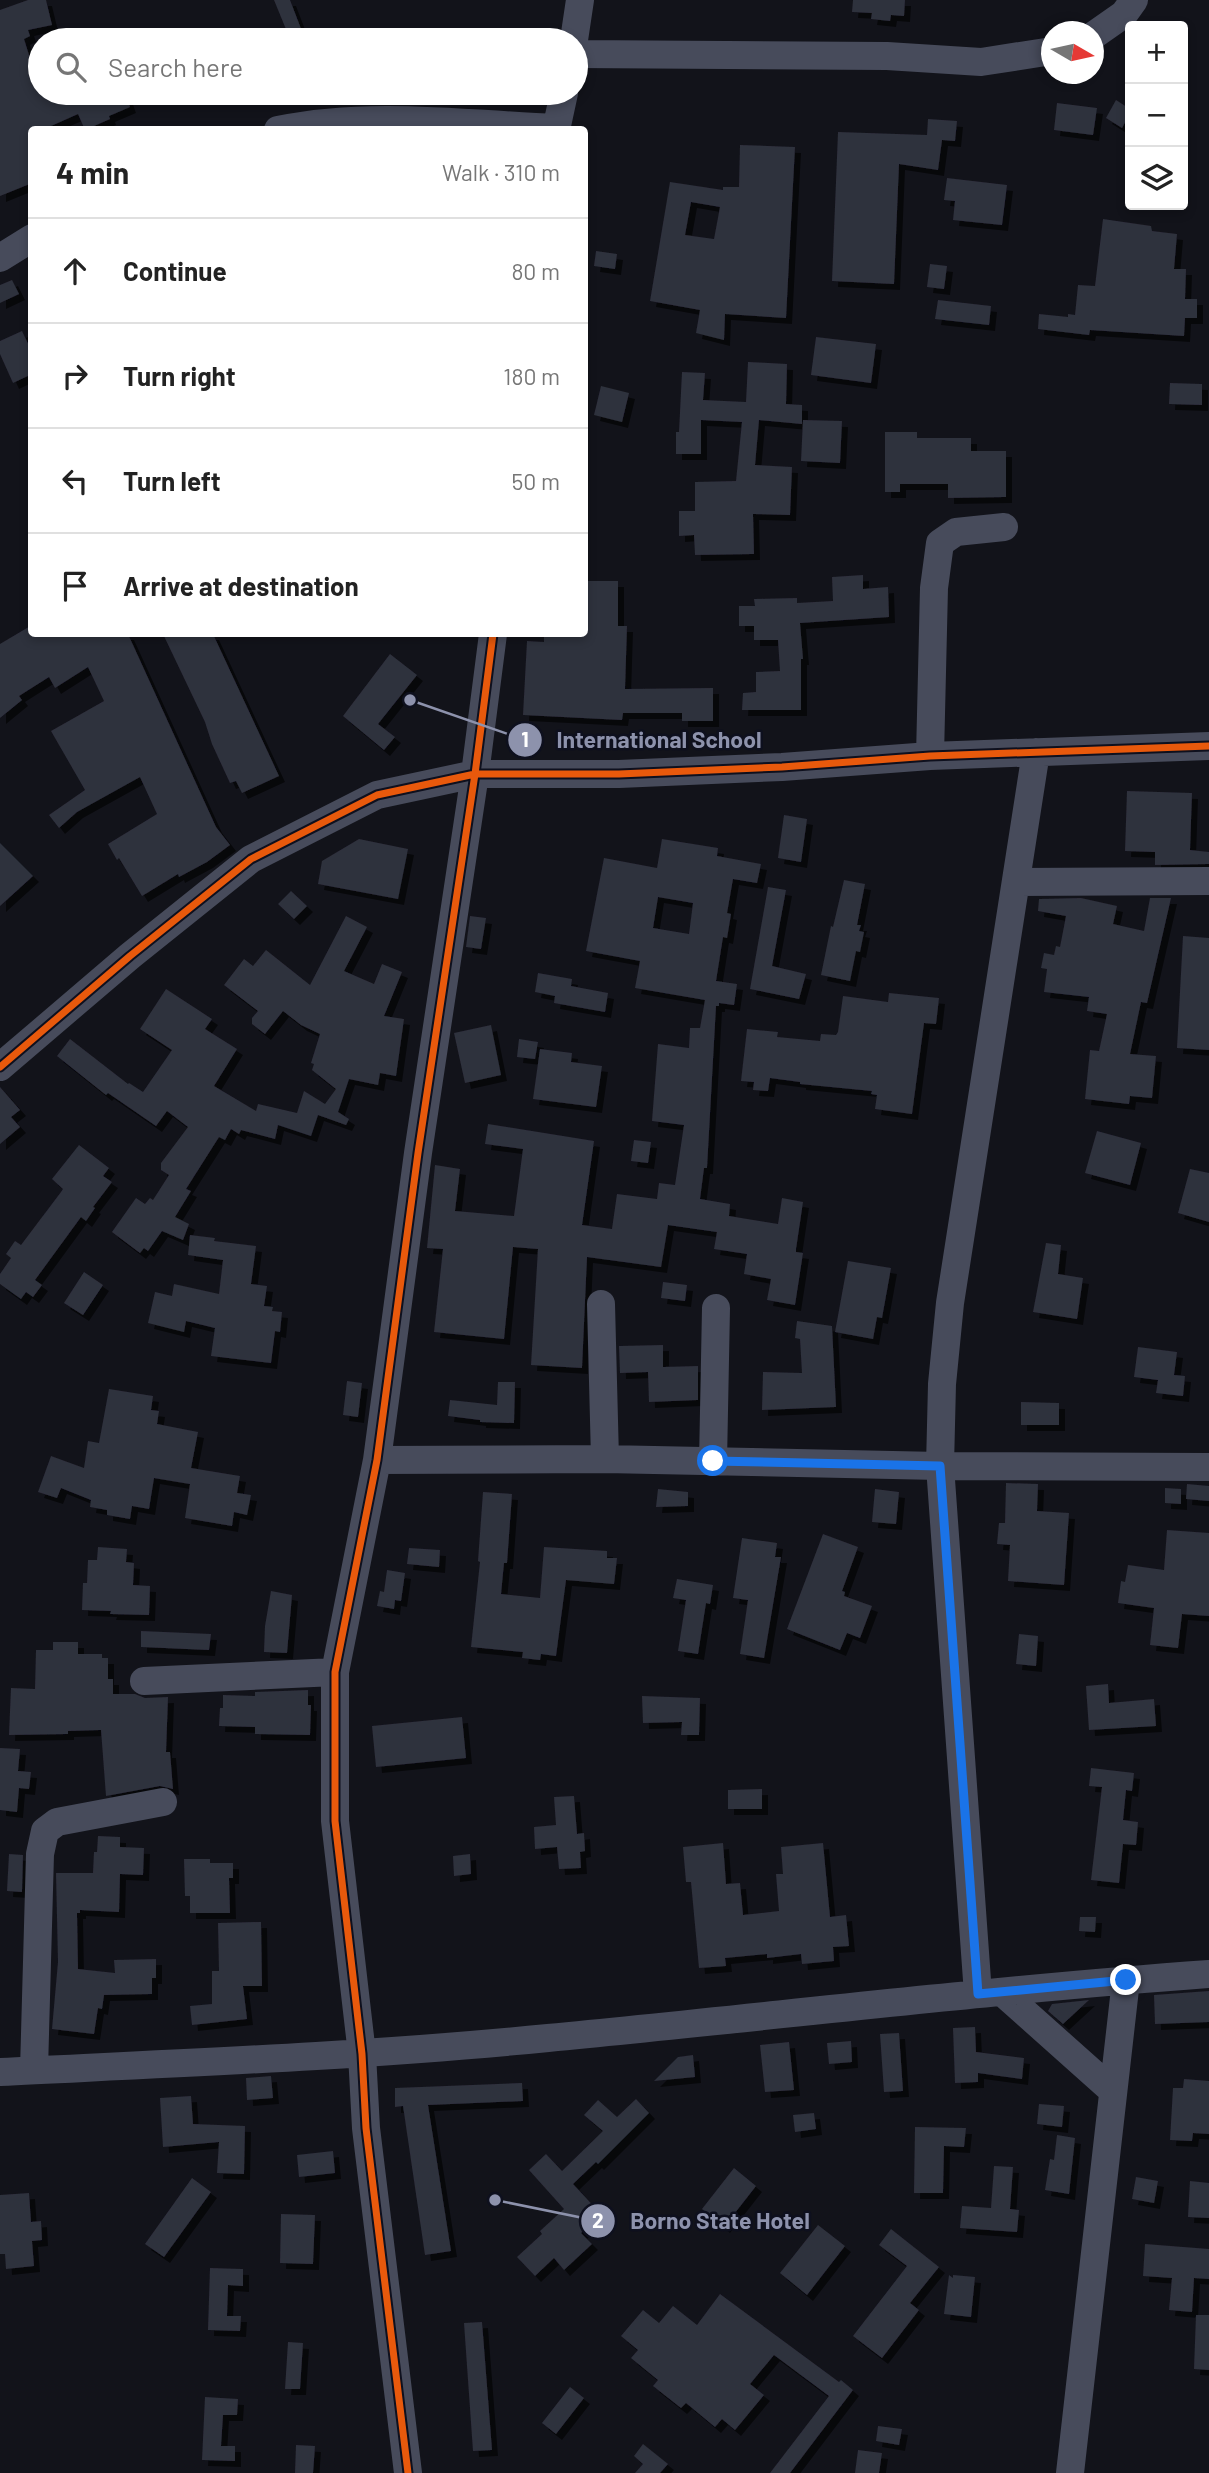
<!DOCTYPE html>
<html lang="en">
<head>
<meta charset="utf-8">
<style>
	:root { --surface:#fff; --page:#f2f2f2; --text:#222; --muted:#767676; --line:#e0e0e0 }
	body { margin:0; font-family:Barlow,sans-serif; background:var(--page); color:var(--text) }
	.controls { position:absolute; right:21px; top:21px; display:grid; overflow:hidden; border-radius:7px; box-shadow:0 4px 10px #0003 }
	.controls button { width:63px; height:63px; display:grid; place-items:center; padding:0; border:0; border-bottom:2px solid var(--line); background:var(--surface); color:var(--text); font:35px sans-serif }
	.compass { position:absolute; left:1041px; top:21px; width:63px; height:63px; border-radius:50%; background:var(--surface); box-shadow:0 4px 10px #0003; rotate:99deg }
	.stop { position:absolute; width:21px; height:21px; margin:-16px; border:5px solid #1a73e8; border-radius:50%; background:#fff }
	.stop.end { background:#1a73e8; border-color:#fff; box-shadow:0 2px 7px #0008 }
	.list { margin:0; padding:0; list-style:none }
	h2 { display:flex; justify-content:space-between; align-items:center; height:91px; margin:0; padding:0 28px; font-size:30px }
	h2 small { font-size:23px; font-weight:400; color:var(--muted) }
	.list li { display:grid; grid-template-columns:46px 1fr auto; gap:21px; align-items:center; box-sizing:border-box; height:105px; padding:0 28px; border-top:2px solid var(--line) }
	.list b { display:block; font-size:26px; white-space:nowrap }
	.list em { font-size:23px; font-style:normal; color:var(--muted) }
	.icon { flex:none; width:38px; height:38px; fill:none; stroke:currentColor; stroke-width:2; stroke-linecap:round; stroke-linejoin:round }
	.map { position:relative; flex:none; width:1209px; height:2473px; overflow:hidden }
	.search { position:absolute; background:var(--surface); box-shadow:0 4px 10px #0003; left:28px; top:28px; width:560px; height:77px; display:flex; align-items:center; gap:18px; box-sizing:border-box; padding:0 24px; border-radius:38px; color:var(--muted); font-size:26px }
	.panel { position:absolute; background:var(--surface); box-shadow:0 4px 10px #0003; left:28px; top:126px; width:560px; height:511px; border-radius:7px }
	.map>svg:first-child { display:block }
	.building { fill:#2f303d; fill-rule:evenodd; filter:url(#shadow) }
	.lines { fill:none; stroke-linecap:round; stroke-linejoin:round }
	.minor { stroke:#474b5b; stroke-width:28 }
	.cycleway-casing { stroke:#0e101e; stroke-width:11 }
	.cycleway { stroke:#e8590c; stroke-width:7 }
	.route { stroke:#1a73e8; stroke-width:9 }
	.leader { fill:none; stroke:#8d92ac; stroke-width:2.5 }
	.callout-dot { fill:#8d92ac; stroke:#0e101e; stroke-width:2.5 }
	.mark-label { font-size:21px; text-anchor:middle; font-weight:bold; fill:#fff }
	.callout-label { font-size:23px; text-anchor:middle; font-weight:bold; fill:#8d92ac; stroke:#0e101e; stroke-width:5; stroke-linejoin:round; paint-order:stroke }
</style>
</head>
<body>
<div class="map">
<svg width="1209" height="2473" viewBox="0 0 1209 2473">
	<defs>
		<filter id="shadow"><feDropShadow dx="6" dy="6" stdDeviation="0" flood-color="#0009"/></filter>
	</defs>
	<rect width="100%" height="100%" fill="#12131a"/>
	<path class="building" d="M28 0H46L52 25 28 30 30 36 24 39 34 71 40 68V93H125L130 107 109 116 110 119 85 130 78 114 42 130H32V183L0 196V10Z
		M274 0H290L303 34 290 39Z
		M853 0H905L904 16 891 15 890 21 871 19 872 13 852 12Z
		M1116 100 1130 109V113L1122 128 1106 118Z
		M1057 103 1097 108 1093 135 1054 130Z
		M928 119 957 121 955 141 942 140 938 170 899 164 894 284 832 281 838 132 927 135Z
		M740 145 795 147 786 318 725 314 724 340 696 333 700 310 650 301 670 182 723 190V187H739ZM691 202 720 207 714 239 685 235Z
		M947 178 1007 185 1002 225 953 220 955 201 944 200Z
		M1103 219 1151 226 1152 231 1177 234 1174 269H1186L1185 299H1197V318H1185L1184 336 1090 330 1089 335 1038 329 1039 314 1068 317V314L1075 315 1078 285 1095 286Z
		M596 251 617 254 615 269 594 266Z
		M930 264 947 266 944 289 927 287Z
		M12 280 19 294 0 303V285Z
		M938 300 991 306 989 325 935 319Z
		M22 331 32 352V374L13 383 0 354V341Z
		M816 337 876 344 871 383 811 375Z
		M748 362 787 364 786 404 802 405V424L759 420 755 465 792 467 790 515 753 514 754 554 695 555 694 535 679 536V511H695V482L736 481 742 422 701 420V454H676V432H679L682 372 705 373 703 400 746 402Z
		M1170 383 1202 384V405L1169 404Z
		M601 386 629 393 622 422 594 415Z
		M803 420 842 421 840 463 801 461Z
		M885 432H917V438H971V451H1006V497L948 498V484H900V492H885Z
		M863 575V589L888 587 889 617 800 623 803 659H801V710H742L743 693 756 692V672L780 671 778 640H754V626H739V606H755L754 599 797 598V603L833 601 832 577Z
		M587 581H618V626H627L625 689 713 688V721H682V713H623L622 720 523 715 527 641 544 642V634H587Z
		M32 625V634H128L216 827 230 845 207 862 179 877 178 874 142 896 119 858 117 860 108 844 157 814 140 777 77 812 59 828 49 815 85 790 51 731 104 701 88 667 55 688 49 677 19 696 22 700 0 718V644Z
		M163 634H213L279 776 242 793 236 781 230 783 212 744 205 722Z
		M390 654 417 675 378 724 395 737 384 750 343 716Z
		M1127 791 1192 793 1190 850 1209 852V864L1155 865V852L1125 851Z
		M784 815 807 819 801 862 778 858Z
		M359 839 408 849 398 899 318 884 322 861Z
		M662 839 718 848 717 856 761 864 757 883 733 879 727 913 731 914 727 938 723 937 716 981 737 984 734 1005 719 1003V1006H716L707 1168H704L700 1199 730 1204 729 1216 778 1224 782 1198 803 1202 796 1249V1252L803 1253 795 1305 767 1300 771 1279 744 1274 747 1254 714 1249 717 1232 668 1225 661 1267 587 1257 582 1368 531 1365 538 1249 513 1247 504 1339 434 1332 443 1249 427 1248 435 1165 460 1169 455 1211 514 1216 523 1149 485 1144 488 1124 594 1141 582 1225 612 1229 617 1194 657 1199 659 1183 675 1185 684 1125 652 1121 658 1044 689 1048 690 1028H700L705 1000 635 988 640 961 586 951 604 858 657 868ZM658 897 693 903 689 934 653 928Z
		M0 843 33 876 0 906Z
		M844 880 865 884 857 925H861L859 931 864 932 860 952 856 951 850 981 821 975 831 926 833 927Z
		M768 887 786 890 772 966 806 974 799 999 750 989Z
		M291 891 307 906 294 919 278 904Z
		M1081 898 1117 906 1113 924 1144 931 1150 898H1171L1147 1003 1141 1002 1130 1054 1156 1056 1152 1098 1130 1096 1129 1104 1085 1099 1090 1050 1099 1051 1107 1014 1087 1011 1089 997 1044 992 1047 969 1041 968 1044 953 1054 955 1056 946 1060 947 1066 916 1038 911 1039 899Z
		M346 916 367 927 344 971 374 984 382 964 402 972 384 1016 404 1019 396 1076 380 1073 378 1085 349 1079 338 1112 349 1119 346 1125 318 1115 311 1136 278 1125 275 1139 241 1130 239 1134 231 1129 225 1140 219 1137 186 1189 191 1191 175 1217 189 1224 183 1240 162 1231 148 1251 144 1248 140 1253 112 1232 136 1198 145 1204 150 1198 153 1200 169 1175 161 1170V1163L188 1127 167 1111 156 1126 108 1093 106 1095 57 1056 70 1039 128 1084 129 1083 143 1092 172 1050 140 1029 166 989 212 1019 205 1029 237 1049 214 1086 256 1111 258 1104 297 1113 304 1091 325 1104 336 1089 312 1070 314 1064 311 1063 320 1034 301 1025 283 1011 265 1034 252 1024V1018L258 1011 224 985 244 959 253 966 266 950 310 985Z
		M470 916 486 918 481 949 466 947Z
		M1183 936 1209 938V1050L1177 1048Z
		M538 973 572 979 571 986 608 993 605 1012 554 1003 555 996 535 992Z
		M889 993 939 998 936 1024 924 1023 912 1114 875 1109 877 1095 871 1094 872 1091 800 1084V1082L770 1078 768 1091 753 1090 754 1082 741 1081 747 1029 778 1032 777 1037 820 1041 821 1034 836 1035 838 1032 843 996 888 1002Z
		M491 1025 501 1075 465 1083 454 1033Z
		M519 1039 538 1042 535 1059 517 1057Z
		M540 1049 572 1053 571 1062 602 1066 596 1107 533 1099Z
		M0 1087 20 1110 11 1117 20 1127 0 1144Z
		M1097 1131 1141 1143 1130 1185 1085 1173Z
		M634 1140 651 1142 648 1163 631 1161Z
		M79 1145 109 1168 103 1176 112 1182 93 1207 95 1208 86 1221 81 1217 35 1280 42 1285 33 1297 26 1292 21 1299 0 1284V1274L11 1258 6 1254 15 1241 21 1245 61 1192 63 1189 52 1179Z
		M1190 1169 1209 1173V1222L1178 1213Z
		M190 1235 215 1238 214 1241 256 1246 251 1284 267 1286 264 1306 273 1307 272 1311 282 1312 280 1332 275 1331 271 1363 211 1356 215 1328 186 1321 184 1332 148 1323 155 1292 172 1296 174 1284 219 1294 223 1260 188 1255Z
		M1046 1243 1061 1245 1058 1274 1083 1278 1077 1319 1033 1312Z
		M848 1261 891 1268 882 1318 877 1317 873 1339 835 1332Z
		M84 1272 103 1285 83 1315 64 1303Z
		M663 1282 687 1285 685 1301 661 1298Z
		M797 1321 832 1326 836 1407 762 1410 763 1372 802 1373 800 1339 795 1338Z
		M663 1345V1367L698 1366V1400L649 1402 648 1372 620 1373 619 1346Z
		M1138 1347 1177 1352 1174 1375 1185 1376 1183 1396 1156 1393 1158 1380 1134 1377Z
		M347 1381 362 1383 358 1417 343 1415Z
		M498 1382H515L514 1423 480 1422V1420L448 1416 450 1400 497 1405Z
		M109 1389 153 1396 151 1410 159 1411 157 1424 198 1432 191 1468 240 1476 237 1493 251 1495 247 1515 234 1512 232 1526 185 1518 190 1484 154 1478 149 1509 132 1506 130 1519 107 1515V1510L90 1507 91 1500 61 1488 57 1498 38 1492 51 1456 84 1468 88 1441 99 1443Z
		M1021 1402 1059 1403V1425H1021Z
		M1006 1483 1038 1484 1037 1511 1069 1513 1064 1585 1008 1581 1010 1545 997 1544 999 1523H1005Z
		M1187 1484 1209 1486V1501L1186 1499Z
		M1165 1488 1181 1489V1504L1165 1503Z
		M658 1489 688 1492V1506L656 1507Z
		M875 1489 899 1492 896 1524 872 1522Z
		M483 1492 512 1494 507 1563H504L501 1594 540 1598 544 1547 607 1551V1558H617L614 1584 566 1580 556 1656 541 1654 540 1660 522 1658 523 1652 471 1647 480 1562 478 1561Z
		M1167 1530 1209 1533V1616L1182 1614 1178 1648 1150 1645 1154 1608 1118 1603 1121 1581 1125 1582 1128 1565 1164 1570Z
		M823 1534 858 1547 842 1591 845 1592 844 1596 872 1606 860 1638 847 1633 840 1650 787 1629Z
		M742 1538 777 1543 775 1557H781L764 1658 740 1654 748 1600 733 1598Z
		M98 1547 127 1549 126 1562 134 1563 133 1585 150 1586 149 1615 110 1614 111 1611 82 1610 83 1583H87L88 1560H97Z
		M409 1548 440 1550 439 1567 407 1564Z
		M387 1570 405 1573 401 1601 395 1600 394 1609 377 1606 380 1591 384 1592Z
		M677 1579 713 1585 710 1604 706 1603 698 1654 678 1651 686 1600 673 1598Z
		M271 1591 292 1595 287 1653 264 1652 265 1626Z
		M141 1631 211 1634 209 1650 141 1647Z
		M1019 1634 1038 1636 1036 1666 1016 1664Z
		M53 1642H78V1654H102V1658H108V1679H113V1694H135L145 1698 168 1697 166 1752H170L173 1789 160 1786 106 1796 101 1730 68 1731V1734L9 1735 11 1688 35 1689 36 1650H53Z
		M1108 1684 1109 1703 1154 1699 1156 1726 1089 1730 1086 1686Z
		M308 1690V1705H311L310 1735 255 1734V1727L219 1726 220 1708H223V1695L255 1696V1692Z
		M642 1696 700 1698 699 1735H681L682 1722 643 1723Z
		M462 1717 466 1758 376 1767 372 1726Z
		M0 1748 20 1749 18 1771 31 1772 29 1789 19 1788 17 1812 0 1810Z
		M1091 1768 1134 1773 1132 1791 1126 1790 1123 1820 1138 1822 1136 1845 1123 1844 1119 1883 1091 1880 1102 1787 1089 1786Z
		M762 1789V1809H728V1790Z
		M574 1796 577 1834 584 1833 585 1851 580 1852 581 1868 559 1869 557 1847 535 1849 534 1827 556 1825 554 1797Z
		M98 1836 120 1837V1847L144 1848 143 1875 120 1874 119 1912 80 1910V1913H77L78 1969 115 1973 114 1960 156 1959V1978H152V1994L104 1995 102 2009 98 2008 94 2034 52 2029 58 1962 56 1873H93L94 1852H97Z
		M723 1843 726 1884 740 1883 743 1915 779 1911 776 1874H783L781 1847 823 1843 830 1917 846 1915 849 1946 833 1947 834 1961 802 1964 801 1954 767 1958V1954L725 1958 726 1966 699 1968 691 1882H686L683 1847Z
		M9 1854 23 1855 22 1892 7 1891Z
		M470 1854 471 1874 454 1876 453 1856Z
		M184 1859H210V1863H233V1878H229L230 1913H190V1896H185Z
		M1080 1917H1096L1095 1932 1079 1931Z
		M261 1922 262 1986H243L247 2019 192 2025 190 2006 212 2004V1971H219L218 1923Z
		M1209 1991V2022L1155 2024 1154 1995Z
		M1089 2000 1063 2024 1048 2011 1052 2004Z
		M975 2027 976 2052 1024 2058 1022 2079 978 2073V2082L955 2083 953 2028Z
		M899 2033 903 2091 884 2092 880 2034Z
		M851 2041 852 2062 829 2064 827 2043Z
		M789 2042 794 2090 765 2092 760 2045Z
		M693 2055 695 2077 654 2081 678 2057Z
		M271 2076 273 2098 247 2100 246 2078Z
		M1184 2079 1209 2081V2134L1193 2133 1192 2141 1170 2140 1173 2088H1183Z
		M522 2083 523 2101 428 2105 451 2251 425 2255 403 2106 395 2107V2088Z
		M191 2096 193 2124 245 2126 244 2174 217 2173 219 2142 163 2147 160 2098Z
		M636 2099 649 2113 598 2164 596 2162 573 2184 601 2214 581 2233 592 2244 564 2270 554 2258 535 2276 517 2257 542 2234 540 2231 564 2209 529 2170 546 2154 562 2171 603 2131 584 2115 598 2100 617 2117Z
		M1039 2104 1064 2106 1062 2127 1037 2124Z
		M814 2113 816 2129 795 2132 793 2115Z
		M915 2127 966 2128 964 2147 944 2146 943 2193H914Z
		M1057 2135 1075 2138 1069 2194 1045 2190 1050 2159 1054 2160Z
		M333 2151 335 2173 299 2177 297 2155Z
		M994 2166 1013 2167 1010 2209 1019 2210 1017 2232 960 2228 962 2206 991 2208Z
		M734 2168 756 2186 724 2227 702 2209Z
		M1136 2177 1158 2181 1154 2203 1132 2199Z
		M192 2178 211 2192 164 2257 145 2244Z
		M1190 2181 1209 2183V2218L1188 2217Z
		M29 2193 31 2222 41 2221 42 2240 32 2241 34 2266 6 2269 5 2254H0V2195Z
		M281 2214 315 2215 313 2264 280 2263Z
		M818 2225 845 2246 807 2295 780 2273Z
		M891 2229 939 2267 910 2303 919 2310 882 2358 853 2336 907 2266 879 2245Z
		M1145 2244 1209 2249V2279L1194 2278 1192 2312 1169 2310 1172 2278 1143 2276Z
		M210 2268 243 2269V2286L228 2285 227 2316H241L240 2331 208 2330Z
		M949 2275 953 2278V2275L975 2277 971 2317 944 2314Z
		M720 2294 839 2382 841 2380 853 2390 790 2473H770L829 2396 774 2355 750 2384 764 2395 735 2430 722 2419 715 2427 686 2403 681 2408 653 2386 658 2380 631 2358 638 2350 621 2336 643 2310 659 2323 673 2306 697 2325Z
		M1196 2315H1209V2370L1194 2369Z
		M482 2322 492 2450 473 2451 464 2323Z
		M288 2342 303 2343 300 2389H285Z
		M570 2387 584 2398 556 2434 542 2423Z
		M205 2397 238 2399 237 2415H223L221 2446H235V2461L202 2460Z
		M878 2426 902 2429 899 2445 876 2441Z
		M643 2444 668 2464 660 2473H635L643 2464 634 2456Z
		M296 2445 315 2446 313 2473H295Z
		M858 2450 882 2453 879 2473H855Z"/>
	<g class="lines">
		<path class="minor" d="M1094 35 1124 14 1134 0
			M574 40 580 0
			M576 54 887 56 981 62 1052 51
			M278 130C368 111 465 124 556 128
			M556 130 564 93
			M0 258 32 238
			M930 756 934 588 940 543 956 532 1004 527
			M1017 882 1209 881
			M0 1067 130 956 251 859 377 795 475 774H619L782 767 930 756 1209 746
			M601 1304 605 1459
			M377 1460 605 1459 940 1466 1209 1467
			M713 1462 716 1308
			M144 1681 335 1672
			M1002 1992 1113 2091
			M978 1994 940 1466 942 1384 950 1303 1036 752
			M34 2070 40 1854 45 1831 57 1822 163 1802
			M0 2072C183 2063 366 2056 548 2038 768 2017 988 1990 1209 1974
			M408 2473 366 2128 362 2054 335 1821V1672L377 1460 418 1153 475 774 493 634
			M1070 2473 1126 1980"/>
		<g class="cycleway-casing">
			<path id="cycleway" d="M0 1067 130 956 251 859 377 795 475 774H619L782 767 930 756 1209 746
				M408 2473 366 2128 362 2054 335 1821V1672L377 1460 418 1153 475 774 493 634"/>
		</g>
		<use href="#cycleway" class="cycleway"/>
	</g>
	<g class="lines">
		<path class="route" d="M713 1461 940 1466 978 1994 1126 1980"/>
	</g>
	<path class="leader" d="M410 700L525 740M495 2200L598 2221"/>
	<g class="callout-dot">
		<circle cx="410" cy="700" r="7"/>
		<circle cx="495" cy="2200" r="7"/>
		<circle cx="525" cy="740" r="18"/>
		<circle cx="598" cy="2221" r="18"/>
	</g>
	<g class="mark-label">
		<text x="525" y="747">1</text>
		<text x="598" y="2228">2</text>
	</g>
	<g class="callout-label">
		<text x="659" y="748">International School</text>
		<text x="720" y="2229">Borno State Hotel</text>
	</g>
</svg>
<div class="controls">
<button>+</button>
<button>−</button>
<button><svg class="icon" aria-label="layers" viewBox="0 0 24 24"><path d="M12 4l9 5-9 5-9-5zM3 14l9 5 9-5"/></svg></button>
</div>
<svg class="compass" viewBox="-18 -18 36 36"><path d="M0-13l5 13h-10z" fill="#e53935"/><path d="M0 13l5-13h-10z" fill="#767676"/></svg>
<div class="stop" style="left:713px;top:1461px"></div>
<div class="stop end" style="left:1126px;top:1980px"></div>
<div class="search"><svg class="icon" aria-label="search" viewBox="0 0 24 24"><circle cx="10" cy="10" r="6"/><path d="M15 15l6 6"/></svg>Search here</div>
<section class="panel">
<h2>4 min<small>Walk · 310 m</small></h2>
<ul class="list">
<li><svg class="icon" aria-label="ahead" viewBox="0 0 24 24"><path d="M12 20V5M6 11l6-6 6 6"/></svg><div><b>Continue</b></div><em>80 m</em></li>
<li><svg class="icon" aria-label="right" viewBox="0 0 24 24"><path d="M7 20v-9h11M14 6l5 5-5 5"/></svg><div><b>Turn right</b></div><em>180 m</em></li>
<li><svg class="icon" aria-label="left" viewBox="0 0 24 24"><path d="M17 20v-9H6M10 6l-5 5 5 5"/></svg><div><b>Turn left</b></div><em>50 m</em></li>
<li><svg class="icon" aria-label="arrive" viewBox="0 0 24 24"><path d="M6 21V4h12l-3 4 3 4H6"/></svg><div><b>Arrive at destination</b></div></li>
</ul>
</section>
</div>
</body>
</html>
